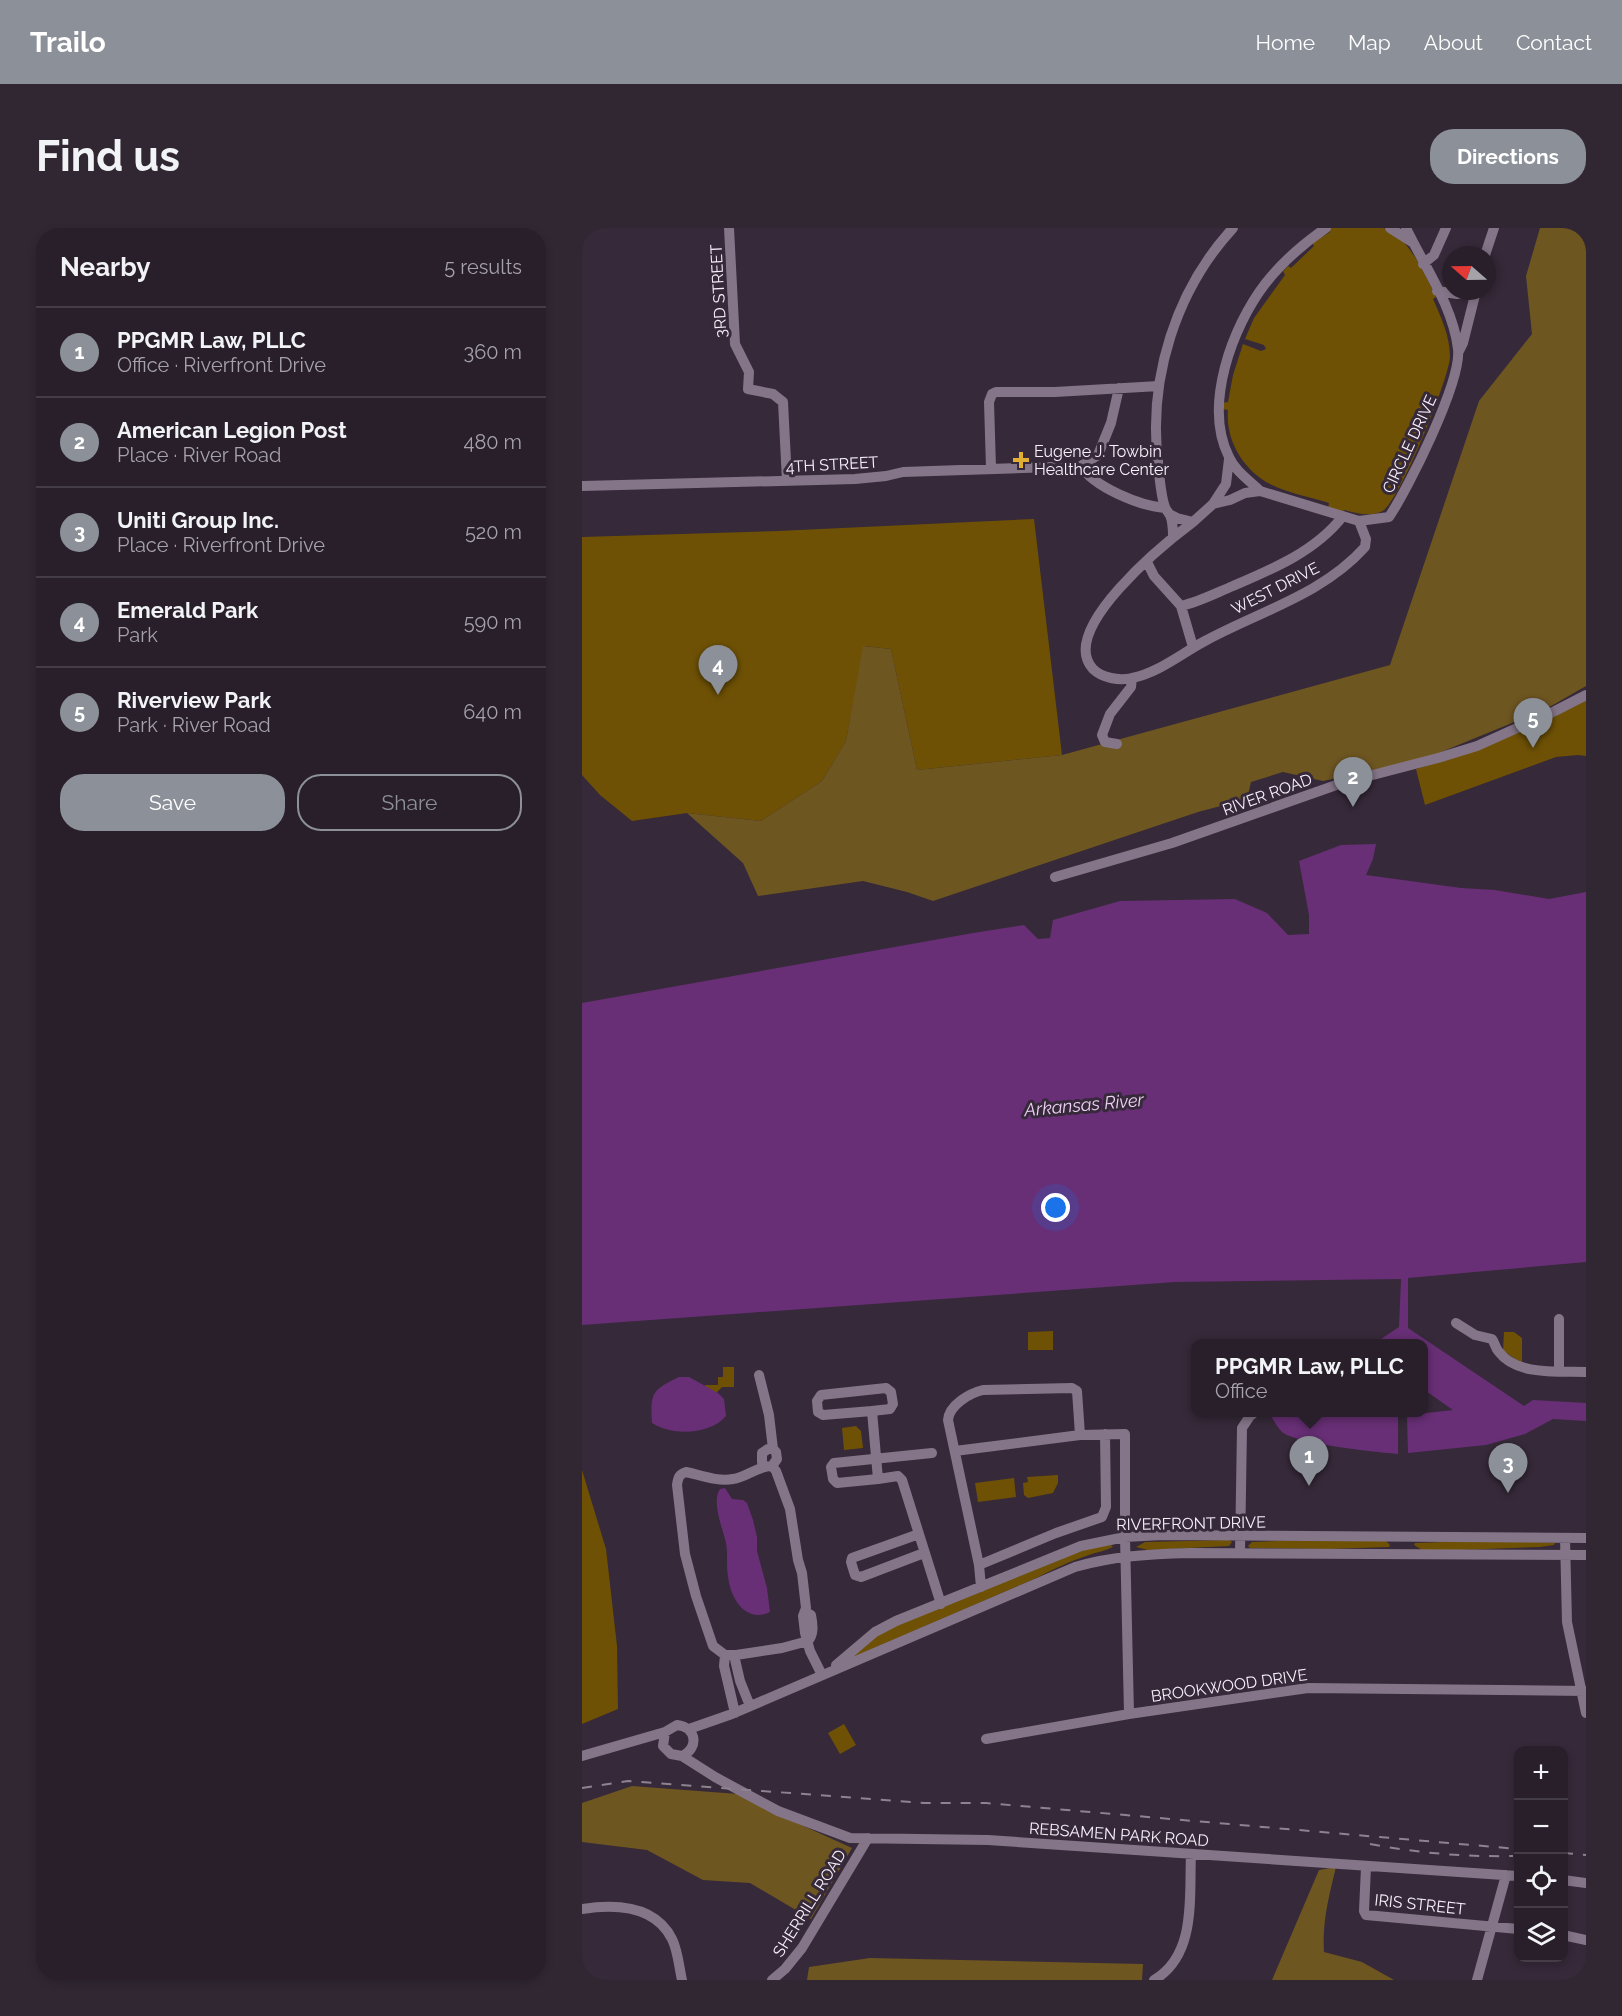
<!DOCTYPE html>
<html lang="en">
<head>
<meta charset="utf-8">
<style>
	:root { --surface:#281f2b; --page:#302733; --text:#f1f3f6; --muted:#a5a2a9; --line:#443d47; --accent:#8c9099 }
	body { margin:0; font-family:Raleway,sans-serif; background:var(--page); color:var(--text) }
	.controls { position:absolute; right:18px; bottom:18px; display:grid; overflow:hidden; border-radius:12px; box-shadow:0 3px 9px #0003 }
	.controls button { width:54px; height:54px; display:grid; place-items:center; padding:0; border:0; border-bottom:2px solid var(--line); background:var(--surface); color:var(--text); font:30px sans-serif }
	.compass { position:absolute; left:860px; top:18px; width:54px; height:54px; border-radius:50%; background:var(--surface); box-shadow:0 3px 9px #0003; rotate:290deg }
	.you { position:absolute; left:474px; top:980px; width:21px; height:21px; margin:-15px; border:4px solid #fff; border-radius:50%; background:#1a73e8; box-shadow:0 0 0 9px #1a73e833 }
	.badge { display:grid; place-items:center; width:39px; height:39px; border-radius:50%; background:var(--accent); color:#fff; font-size:20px; font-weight:700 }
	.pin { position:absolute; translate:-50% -50px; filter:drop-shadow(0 2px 3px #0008) }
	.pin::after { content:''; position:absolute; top:32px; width:21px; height:18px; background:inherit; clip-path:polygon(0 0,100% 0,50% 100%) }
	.popup { position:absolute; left:609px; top:1111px; width:237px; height:78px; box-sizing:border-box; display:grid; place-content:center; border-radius:12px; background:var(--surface); filter:drop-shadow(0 2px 4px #0005); font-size:20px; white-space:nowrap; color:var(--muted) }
	.popup b { font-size:22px; color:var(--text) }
	.popup::after { content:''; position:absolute; left:50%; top:100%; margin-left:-12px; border:12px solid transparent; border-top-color:var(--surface) }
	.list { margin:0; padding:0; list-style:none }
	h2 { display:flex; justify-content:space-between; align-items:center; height:78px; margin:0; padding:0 24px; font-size:26px }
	h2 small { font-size:20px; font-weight:400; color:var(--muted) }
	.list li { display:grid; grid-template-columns:39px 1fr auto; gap:18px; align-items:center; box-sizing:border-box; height:90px; padding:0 24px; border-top:2px solid var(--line) }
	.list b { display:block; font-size:22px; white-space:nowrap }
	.list p { margin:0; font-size:20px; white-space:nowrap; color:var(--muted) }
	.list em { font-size:20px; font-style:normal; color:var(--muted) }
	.actions { display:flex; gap:12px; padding:18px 24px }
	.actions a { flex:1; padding:14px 0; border:2px solid var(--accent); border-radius:24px; text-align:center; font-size:21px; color:var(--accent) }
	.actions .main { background:var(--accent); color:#fff }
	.icon { flex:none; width:33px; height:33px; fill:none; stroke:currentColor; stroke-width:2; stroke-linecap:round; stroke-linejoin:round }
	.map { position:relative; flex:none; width:1004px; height:1752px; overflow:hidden; border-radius:24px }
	header { display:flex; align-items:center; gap:36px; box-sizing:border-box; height:84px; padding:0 30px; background:var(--accent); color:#fff }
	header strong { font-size:28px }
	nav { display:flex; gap:33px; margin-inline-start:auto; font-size:21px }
	.intro { display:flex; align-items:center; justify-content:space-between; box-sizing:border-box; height:144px; padding:0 36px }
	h1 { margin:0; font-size:42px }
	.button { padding:15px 27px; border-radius:24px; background:var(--accent); color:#fff; font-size:21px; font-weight:700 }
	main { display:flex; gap:36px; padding:0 36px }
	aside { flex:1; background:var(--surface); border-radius:24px; box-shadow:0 3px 9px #0003 }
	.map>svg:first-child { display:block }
	.green { fill:#6e5105 }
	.forest { fill:#6e5621 }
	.water { fill:#682f76 }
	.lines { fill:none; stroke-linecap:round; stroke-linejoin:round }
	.minor { stroke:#847588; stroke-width:10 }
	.rail { stroke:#8e8391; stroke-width:2; stroke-dasharray:10 10; stroke-linecap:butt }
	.poi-dot { fill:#e2af34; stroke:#362939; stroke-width:2 }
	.labels { text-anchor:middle; stroke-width:6; stroke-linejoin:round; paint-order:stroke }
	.street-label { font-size:16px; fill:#f8f0fb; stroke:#362939 }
	.poi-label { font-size:16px; fill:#f8f0fb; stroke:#362939; text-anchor:start }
	.water-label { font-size:18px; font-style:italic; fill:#f0d0f7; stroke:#362939 }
</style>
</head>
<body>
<header>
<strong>Trailo</strong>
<nav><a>Home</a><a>Map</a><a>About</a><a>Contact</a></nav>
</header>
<div class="intro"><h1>Find us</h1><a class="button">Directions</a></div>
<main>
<aside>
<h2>Nearby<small>5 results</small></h2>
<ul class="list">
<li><span class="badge">1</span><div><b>PPGMR Law, PLLC</b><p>Office · Riverfront Drive</p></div><em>360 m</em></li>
<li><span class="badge">2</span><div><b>American Legion Post</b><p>Place · River Road</p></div><em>480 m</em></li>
<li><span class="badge">3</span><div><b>Uniti Group Inc.</b><p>Place · Riverfront Drive</p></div><em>520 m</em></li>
<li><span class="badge">4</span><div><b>Emerald Park</b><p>Park</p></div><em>590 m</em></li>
<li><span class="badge">5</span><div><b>Riverview Park</b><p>Park · River Road</p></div><em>640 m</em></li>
</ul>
<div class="actions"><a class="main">Save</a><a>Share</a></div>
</aside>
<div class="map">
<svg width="1004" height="1752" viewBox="0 0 1004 1752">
	<rect width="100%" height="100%" fill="#362939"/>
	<path class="green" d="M750 0C763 0 790 0 801 0 826 7 844 48 854 69L851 71C859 89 868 108 868 129 867 151 819 269 802 282 791 290 774 285 762 282L760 285 746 281 747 275C728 269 706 265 688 256 662 243 643 212 646 182L640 181V175L646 174 651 147 661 116 679 123 684 121 682 117 663 111 672 90 703 47 701 43 706 38 709 40 732 18 730 15 748 4V1Z
		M452 291 480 527 335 542 309 421 282 418 264 513 240 553 179 593 105 585 50 593 18 567 0 547V309L196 303Z
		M1004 470V528L996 527 974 529 843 577 834 541 880 527Z
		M471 1103V1122H446V1104Z
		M922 1104H932L940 1110V1135L921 1123Z
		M141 1139H152V1159H140L134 1165 123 1159V1157H136V1149H141Z
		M274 1198 279 1203 281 1220 262 1222 260 1200Z
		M0 1242 24 1321 35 1418 36 1481 0 1496Z
		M476 1247V1255L471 1265 446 1270 442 1267 441 1255 446 1254 445 1249Z
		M432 1250 434 1269 396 1274 393 1255Z
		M749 1311 803 1312 808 1317 807 1319 747 1321 668 1320 666 1318 670 1314Z
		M647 1312 650 1314 647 1318 566 1322 554 1319 563 1314Z
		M911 1312 973 1315 972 1317 958 1319 877 1322H840L832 1317 833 1315Z
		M529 1317 531 1319C523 1323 515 1324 507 1327 488 1333 470 1342 452 1351L267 1431 303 1402 506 1319Z
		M262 1496 274 1517 258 1526 246 1505Z"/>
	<path class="forest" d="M958 0H1004V458L964 481 842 531 741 553 701 544 669 554 665 571 616 584 351 673 325 664 281 653 176 668 161 635 105 585 179 593 240 553 264 513 281 418 309 421 335 542 480 527 808 437 897 173 950 106 944 48Z
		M50 1558 156 1566 178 1578 270 1620 229 1691 168 1655 121 1652 65 1622 0 1614V1575Z
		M754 1639C747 1668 740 1694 742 1724L780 1734 812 1752H690L737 1642Z
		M288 1730 561 1736 560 1752H225L227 1739Z"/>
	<path class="water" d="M794 616 791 631 784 647 879 660 913 662 967 671 1004 664V1034L826 1050V1100L942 1178 951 1172 1004 1175V1193L971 1191 943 1206 904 1217 826 1225 825 1190 827 1187 871 1182 841 1161V1116L793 1115 817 1099 819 1051 593 1054 0 1097V775L391 705 442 697 456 711 468 710 471 692 538 673 653 671 685 685 706 707 727 706V687L717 633 759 617Z
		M97 1149H107L136 1165 142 1171 144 1188C128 1207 90 1208 70 1195 68 1165 70 1162 97 1149Z
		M694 1184 812 1186 816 1189V1226C794 1224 714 1216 700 1204 696 1200 692 1193 689 1188Z
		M143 1260 150 1271 161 1272 165 1275 171 1292 175 1309V1323L185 1360 188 1384C163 1396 148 1369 146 1348 144 1337 146 1325 144 1315 141 1301 129 1274 138 1261Z"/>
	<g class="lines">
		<path class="minor" d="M147 0 153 116 167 144 166 161 191 166 201 174 205 253
			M808 0 830 14
			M903 27 912 0
			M841 36 852 27 864 0
			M855 63 875 66 891 63
			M877 123 881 115 894 63
			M499 238C512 259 558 278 583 280
			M409 240 407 174 410 166 414 164H473L577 158
			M0 258 273 251 304 248 321 244 499 238 516 227 529 195 537 160
			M678 263C668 253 653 243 647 229 621 178 650 99 683 56 700 34 721 16 744 0
			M631 276 644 256 647 231
			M587 286 595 290 611 294 631 276 648 272 663 265 678 263 777 293 807 289C826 261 880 153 876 121 871 78 842 38 824 0
			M611 294C583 315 475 402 511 441 520 450 537 453 550 450 576 445 600 425 623 413 678 383 740 367 783 319L784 311 777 293
			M591 309C591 302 591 294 588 287 586 284 584 282 583 279 579 269 577 245 576 234 566 150 594 62 651 0
			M565 334 572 348 599 378 611 419
			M599 378C617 374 634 365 651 358 691 341 734 323 761 288
			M535 516 523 514 520 507 528 486 549 459 550 450
			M473 649 590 615 760 555 856 530 895 518 973 483 1004 467
			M977 1091V1143
			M874 1095 893 1107 910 1111C913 1115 913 1120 917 1124 935 1148 977 1143 1004 1144
			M177 1147 187 1187 191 1221 194 1224 195 1231 190 1238
			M290 1183 308 1181 311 1176 309 1164 304 1160 239 1167 235 1173 236 1184 241 1187 290 1183 296 1251 316 1248 320 1252 359 1376
			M498 1207 543 1206V1309L547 1486
			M373 1223 498 1207 495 1163 490 1160 401 1162C388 1165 367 1177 366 1192L397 1337 399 1359
			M182 1238 180 1234V1225L186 1221H191
			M296 1251 255 1255 251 1251 249 1239 252 1235 350 1225
			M337 1306 270 1330 269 1334 273 1347 279 1349 342 1325
			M983 1310 985 1394 1004 1485
			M658 1325 660 1200 668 1188 673 1184
			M397 1337 474 1305 520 1289 524 1279 523 1206
			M224 1384 229 1387C231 1397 232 1406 226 1413L200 1420 154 1427H143L131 1418 114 1368 103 1326 95 1257C96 1250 97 1246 104 1244 118 1247 136 1254 151 1251 165 1249 175 1238 190 1238L194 1243 208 1281 216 1332 220 1345 224 1380 221 1388 223 1405 228 1423 240 1447
			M143 1427 142 1438 153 1485
			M152 1427 158 1453 168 1478
			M254 1437 293 1404 314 1393 499 1318 543 1309 580 1307 1004 1310
			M107 1501 150 1486 493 1339C531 1328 568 1326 608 1325L1004 1327
			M404 1511 547 1486 726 1460 1004 1463
			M0 1528 83 1504 95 1497C115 1499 117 1521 100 1528L89 1526 81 1518 83 1504
			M100 1528 133 1549 196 1583 268 1610 406 1612 936 1648
			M784 1639 782 1683 784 1687 936 1701
			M981 1652 1004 1655
			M0 1681C33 1676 73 1677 90 1711 96 1723 97 1739 100 1752
			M981 1707 1004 1712
			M190 1752 203 1741 220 1720 286 1610
			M572 1752C615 1727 607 1668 609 1626
			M895 1752 924 1647"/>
		<path class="rail" d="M0 1560 46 1553 342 1575H404L936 1621
			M788 1616C836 1625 882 1629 931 1628
			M981 1625 1004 1627"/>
	</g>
	<path class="poi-dot" d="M436 223h6v6h6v6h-6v6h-6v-6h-6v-6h6z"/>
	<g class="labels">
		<g class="street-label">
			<text transform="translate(136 63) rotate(-93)" y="6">3RD STREET</text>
			<text transform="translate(827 216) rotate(-65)" y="6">CIRCLE DRIVE</text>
			<text transform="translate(250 236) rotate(-3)" y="6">4TH STREET</text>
			<text transform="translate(693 360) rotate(-27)" y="6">WEST DRIVE</text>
			<text transform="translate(685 566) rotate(-20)" y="6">RIVER ROAD</text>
			<text transform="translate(609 1295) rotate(-1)" y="6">RIVERFRONT DRIVE</text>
			<text transform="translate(647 1457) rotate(-8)" y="6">BROOKWOOD DRIVE</text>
			<text transform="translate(537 1606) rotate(4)" y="6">REBSAMEN PARK ROAD</text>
			<text transform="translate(227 1675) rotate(-58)" y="6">SHERRILL ROAD</text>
			<text transform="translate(838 1676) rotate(6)" y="6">IRIS STREET</text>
		</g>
		<g class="poi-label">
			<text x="452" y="229">Eugene J. Towbin<tspan x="452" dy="18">Healthcare Center</tspan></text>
		</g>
		<g class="water-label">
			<text transform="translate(502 877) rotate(-5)" y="6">Arkansas River</text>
		</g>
	</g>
</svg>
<div class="controls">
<button>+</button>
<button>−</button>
<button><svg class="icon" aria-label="locate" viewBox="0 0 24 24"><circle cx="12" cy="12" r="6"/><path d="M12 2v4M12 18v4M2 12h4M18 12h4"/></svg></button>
<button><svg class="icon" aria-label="layers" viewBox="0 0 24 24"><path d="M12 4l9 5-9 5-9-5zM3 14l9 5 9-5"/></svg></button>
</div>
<svg class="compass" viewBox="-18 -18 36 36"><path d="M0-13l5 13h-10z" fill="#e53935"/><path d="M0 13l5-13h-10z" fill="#a5a2a9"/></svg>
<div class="you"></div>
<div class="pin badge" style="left:727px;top:1258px">1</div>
<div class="popup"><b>PPGMR Law, PLLC</b>Office</div>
<div class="pin badge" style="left:771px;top:579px">2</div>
<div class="pin badge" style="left:926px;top:1265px">3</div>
<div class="pin badge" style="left:136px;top:467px">4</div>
<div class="pin badge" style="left:951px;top:520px">5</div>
</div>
</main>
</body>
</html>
